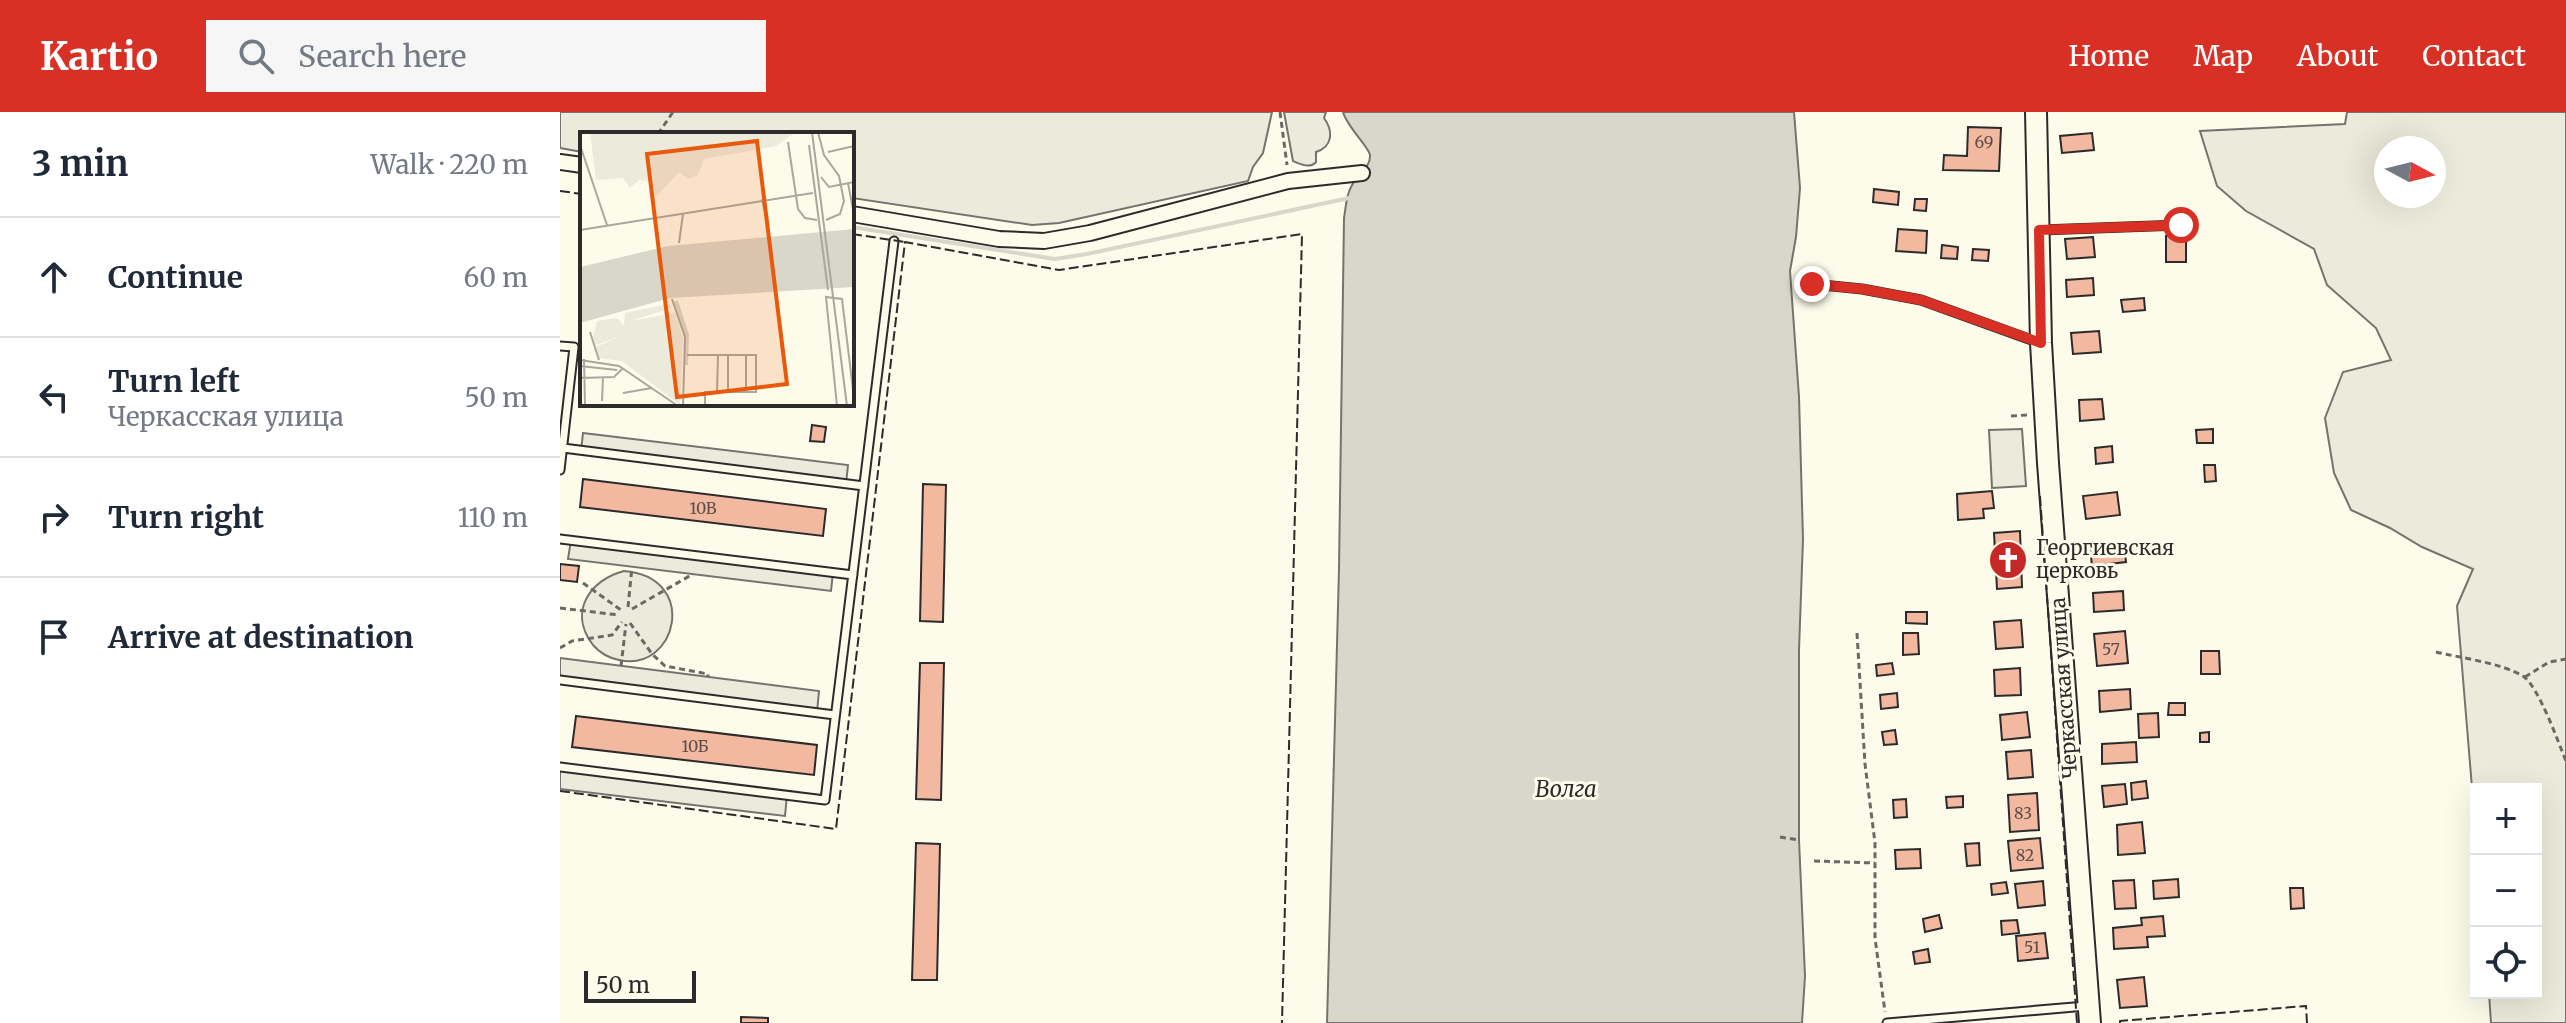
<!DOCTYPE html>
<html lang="en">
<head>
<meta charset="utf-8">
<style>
	:root { --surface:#fff; --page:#f6f6f7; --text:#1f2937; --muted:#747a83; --line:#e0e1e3; --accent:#d93025 }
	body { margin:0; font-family:Merriweather,serif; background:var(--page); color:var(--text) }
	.controls { position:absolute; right:24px; bottom:24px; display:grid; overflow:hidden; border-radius:0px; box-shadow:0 8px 32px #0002 }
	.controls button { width:72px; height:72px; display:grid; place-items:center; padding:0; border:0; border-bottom:2px solid var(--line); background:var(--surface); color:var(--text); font:40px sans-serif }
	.compass { position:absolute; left:1814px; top:24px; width:72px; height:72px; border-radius:50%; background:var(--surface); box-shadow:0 8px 32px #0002; rotate:97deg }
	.scale { position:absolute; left:24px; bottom:20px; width:112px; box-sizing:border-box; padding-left:8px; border:4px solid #2b2b2b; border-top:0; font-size:22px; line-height:28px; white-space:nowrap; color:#2b2b2b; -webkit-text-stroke:6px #fdfbea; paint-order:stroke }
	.stop { position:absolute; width:24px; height:24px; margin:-18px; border:6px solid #d93025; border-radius:50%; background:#fff }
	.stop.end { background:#d93025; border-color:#fff; box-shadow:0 2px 8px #0008 }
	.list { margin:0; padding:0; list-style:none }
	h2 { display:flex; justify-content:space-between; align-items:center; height:104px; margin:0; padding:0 32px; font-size:34px }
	h2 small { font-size:26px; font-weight:400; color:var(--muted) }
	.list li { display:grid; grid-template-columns:52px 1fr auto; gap:24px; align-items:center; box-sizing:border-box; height:120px; padding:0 32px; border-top:2px solid var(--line) }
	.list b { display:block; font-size:30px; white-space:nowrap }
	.list p { margin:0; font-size:26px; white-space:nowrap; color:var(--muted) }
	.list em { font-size:26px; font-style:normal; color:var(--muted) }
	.icon { flex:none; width:44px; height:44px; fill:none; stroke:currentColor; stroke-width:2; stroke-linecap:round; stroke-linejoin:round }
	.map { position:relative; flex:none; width:2006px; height:911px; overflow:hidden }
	header { display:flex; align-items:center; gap:48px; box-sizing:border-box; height:112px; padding:0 40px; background:var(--accent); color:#fff }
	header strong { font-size:38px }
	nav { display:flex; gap:44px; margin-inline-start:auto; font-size:28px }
	.search { width:560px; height:72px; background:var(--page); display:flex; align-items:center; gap:20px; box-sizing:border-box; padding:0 28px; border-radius:0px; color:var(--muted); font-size:30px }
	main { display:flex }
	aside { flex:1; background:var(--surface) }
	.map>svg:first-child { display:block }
	.green { fill:#ecebdb; stroke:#74746e; stroke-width:2; fill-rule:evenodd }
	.parking { fill:#eceadb; stroke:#74746e; stroke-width:2 }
	.water { fill:#d8d7c9; stroke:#74746e; stroke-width:2 }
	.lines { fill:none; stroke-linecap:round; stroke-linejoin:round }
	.stream { stroke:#d8d7c9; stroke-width:4 }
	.building { fill:#f2b8a0; stroke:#2b2b2b; stroke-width:2 }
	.lane-casing { stroke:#2b2b2b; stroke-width:11 }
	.street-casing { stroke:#2b2b2b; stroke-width:18 }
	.secondary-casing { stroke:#2b2b2b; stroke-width:24 }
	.path { stroke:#6a6964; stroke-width:3; stroke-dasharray:6 4; stroke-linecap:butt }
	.lane { stroke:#fdfbea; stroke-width:7 }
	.street { stroke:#fdfbea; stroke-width:14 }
	.secondary { stroke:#fdfbea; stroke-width:20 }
	.fence { stroke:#2b2b2b; stroke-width:2; stroke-dasharray:10 4; stroke-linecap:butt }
	.route { stroke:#d93025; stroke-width:10 }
	.labels { text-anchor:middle; stroke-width:6; stroke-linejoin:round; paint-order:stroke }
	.number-label { font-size:16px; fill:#5d4e48 }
	.poi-label { font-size:20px; fill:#2b2b2b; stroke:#fdfbea; text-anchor:start }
	.street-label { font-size:20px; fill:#2b2b2b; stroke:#fdfbea }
	.water-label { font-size:22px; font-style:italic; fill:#2b2b2b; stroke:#fdfbea }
	.inset-river { fill:none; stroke:#d8d7c9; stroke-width:4 }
	.inset-road { fill:none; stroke:#a9a89e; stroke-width:2 }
	.view { fill:#e8590c; fill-opacity:0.15; stroke:#e8590c; stroke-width:4 }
	.inset-edge { fill:none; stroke:#2b2b2b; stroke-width:4 }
</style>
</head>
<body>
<header>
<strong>Kartio</strong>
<div class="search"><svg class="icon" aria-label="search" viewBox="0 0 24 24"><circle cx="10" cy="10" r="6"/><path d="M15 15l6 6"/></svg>Search here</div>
<nav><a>Home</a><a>Map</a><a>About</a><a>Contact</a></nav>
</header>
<main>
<aside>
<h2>3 min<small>Walk · 220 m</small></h2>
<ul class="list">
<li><svg class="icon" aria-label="ahead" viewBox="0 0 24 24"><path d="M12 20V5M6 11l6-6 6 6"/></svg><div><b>Continue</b></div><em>60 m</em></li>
<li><svg class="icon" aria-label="left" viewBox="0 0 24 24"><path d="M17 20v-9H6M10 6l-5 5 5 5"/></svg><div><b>Turn left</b><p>Черкасская улица</p></div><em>50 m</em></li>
<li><svg class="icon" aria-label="right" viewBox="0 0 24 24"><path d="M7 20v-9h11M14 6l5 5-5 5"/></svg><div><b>Turn right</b></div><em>110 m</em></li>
<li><svg class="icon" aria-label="arrive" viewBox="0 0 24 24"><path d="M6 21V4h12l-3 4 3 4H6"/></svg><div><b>Arrive at destination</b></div></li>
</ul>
</aside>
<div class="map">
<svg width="2006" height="911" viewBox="0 0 2006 911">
	<rect width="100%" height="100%" fill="#fdfbea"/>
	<path class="green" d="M0 0H712L703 41 693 55 688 69 499 111 472 113 292 86V22H22V40L0 36Z
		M724 0H766L764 6C774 20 772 35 756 40V50C750 57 740 52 733 49Z
		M1787 0H2006V911H1931L1929 881H1976V677H1916V724L1897 494 1913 457 1862 435 1830 416 1791 398 1774 361 1765 306 1783 260 1831 248 1816 216 1767 173 1754 137 1686 99 1657 74 1640 19 1785 12ZM1826 36H1874V84H1826Z
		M1462 317 1466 374 1432 376 1429 318Z
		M64 459C140 465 117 561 59 548 49 546 40 541 33 533 8 501 29 468 64 459Z"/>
	<path class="parking" d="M23 321 288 353 286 372 21 339Z
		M11 428 273 460 271 479 8 447Z
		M0 546 259 579 257 600 0 568Z
		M0 655 227 683 225 704 0 677Z"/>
	<path class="water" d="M783 0H1234L1240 76 1236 125 1230 159 1239 285 1243 427 1239 538V728L1245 864 1242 911H767L779 457 784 106C786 95 786 84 791 75 796 64 811 56 810 43 809 35 787 15 783 0Z"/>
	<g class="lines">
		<path class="stream" d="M292 115 495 147 527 142 789 86"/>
	</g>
	<path class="building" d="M1408 15 1441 16 1439 59 1383 58 1384 43 1407 44Z
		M1532 21 1534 38 1502 41 1500 24Z
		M1314 77 1339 80 1338 93 1313 90Z
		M1355 87H1367L1366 99 1354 98Z
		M1338 117 1367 119 1366 141 1336 139Z
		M1606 124H1626V150H1606Z
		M1533 125 1535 145 1507 147 1505 127Z
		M1382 133 1398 135 1397 147 1381 146Z
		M1413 137 1429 138 1428 149 1412 148Z
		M1533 166 1534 183 1507 185 1506 168Z
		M1584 186 1585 198 1563 200 1561 188Z
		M1539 219 1541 240 1513 242 1511 221Z
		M1542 287 1544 307 1520 309 1519 288Z
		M252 313 266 315 264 330 250 329Z
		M1653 317V331H1637L1636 318Z
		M1552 334 1553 350 1536 352 1535 336Z
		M1644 353H1655L1656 369 1645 370Z
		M23 367 266 397 263 424 20 395Z
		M363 372 386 373 383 510 360 509Z
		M1432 379 1434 396 1423 397 1424 406 1398 408 1397 382Z
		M1557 380 1560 403 1526 407 1523 384Z
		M1460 419 1462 475 1437 477 1434 421Z
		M1564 431 1566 450 1532 454 1530 435Z
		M0 452 19 454 17 470 0 468Z
		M1563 479 1564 498 1534 500 1533 481Z
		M1346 500H1367V512L1346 511Z
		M1461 508 1463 535 1436 537 1434 510Z
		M1565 519 1568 551 1537 554 1534 522Z
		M1343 521H1358L1359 542 1343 543Z
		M1641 539H1659L1660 562H1641Z
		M360 551H384L381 688 356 687Z
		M1332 551 1334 562 1317 564 1316 553Z
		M1460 556 1461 583 1435 584 1434 558Z
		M1570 577 1571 597 1540 600 1539 579Z
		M1337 581 1338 595 1321 597 1320 583Z
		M1609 591H1625V603H1608Z
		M1467 600 1470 625 1442 628 1440 603Z
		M1598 601 1599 625 1579 626 1578 602Z
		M16 604 257 633 254 663 12 635Z
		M1335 618 1337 632 1324 633 1322 620Z
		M1649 620V630H1640V621Z
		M1576 630 1577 650 1542 652V632Z
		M1471 638 1473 665 1448 667 1446 640Z
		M1586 669 1588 686 1572 688 1571 671Z
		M1565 672 1567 692 1544 695 1542 674Z
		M1477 681 1479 718 1450 720 1448 683Z
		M1403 684V695L1387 696 1386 685Z
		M1346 687 1347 705 1334 706 1333 688Z
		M1582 710 1585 741 1558 743 1557 713Z
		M1480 726 1483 756 1451 759 1448 729Z
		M356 731 380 732 377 868H352Z
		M1419 731 1420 753 1407 754 1405 732Z
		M1360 737 1361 756 1336 757 1335 738Z
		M1618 767 1619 785 1594 787 1593 769Z
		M1574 768 1576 796 1555 797 1553 769Z
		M1483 769 1485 793 1458 796 1455 772Z
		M1446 770 1448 781 1432 783 1431 772Z
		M1730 776H1743L1744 796 1731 797Z
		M1379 803 1382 816 1365 820 1363 807Z
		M1603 804 1605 824 1587 825 1588 835 1554 837 1553 816 1582 813 1581 806Z
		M1457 808 1459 821 1442 823 1441 809Z
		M1485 821 1488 846 1458 849 1456 824Z
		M1368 837 1370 850 1355 852 1353 840Z
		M1584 865 1587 894 1560 896 1557 868Z
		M181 905 208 906V911H181Z"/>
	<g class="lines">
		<g class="lane-casing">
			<path id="lane" d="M1481 118 1621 113
				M1252 172 1302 177 1361 188 1477 230
				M0 234 14 235 0 358
				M3 336 304 374
				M0 427 293 463
				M0 568 275 603
				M0 655 265 688 334 129
				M1327 911 1526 894"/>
		</g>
		<g class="street-casing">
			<path id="street" d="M0 50 22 53
				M292 102 439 127 484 129 530 121 728 69 802 61"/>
		</g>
		<g class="secondary-casing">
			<path id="secondary" d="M1476 0 1481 231 1488 351 1530 911"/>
		</g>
		<path class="path" d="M720 0 727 53
			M98 22 113 0
			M1451 304 1467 303
			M23 471 61 498
			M68 495 72 455
			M0 496 59 503
			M72 497 133 462
			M70 511 92 542 105 554 148 562V565
			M1297 521 1305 652 1315 731V826L1325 900
			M0 536 12 529 52 523 62 510
			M1876 540C1901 546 1941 551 1963 564 1979 575 1998 630 2006 649
			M61 554 66 512
			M1965 565 1989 550 2006 547
			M1220 725 1239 728
			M1254 749 1315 751"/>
		<use href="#lane" class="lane"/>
		<use href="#street" class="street"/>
		<use href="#secondary" class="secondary"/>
		<path class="fence" d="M0 79 22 82
			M292 122 345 130
			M1480 384 1517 911
			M0 679 276 717 345 130 499 158 742 122 722 911
			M1560 911V909L1746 894 1747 911"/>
	</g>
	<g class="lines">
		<path class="route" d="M1252 172 1302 177 1361 188 1481 231 1479 118 1621 113"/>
	</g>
	<defs>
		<g id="church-disc" transform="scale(2)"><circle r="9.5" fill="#c62828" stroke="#fdfbea"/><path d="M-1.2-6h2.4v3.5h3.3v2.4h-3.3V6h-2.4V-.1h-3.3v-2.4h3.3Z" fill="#fff"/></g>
	</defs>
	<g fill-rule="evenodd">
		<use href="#church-disc" x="1448" y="448"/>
	</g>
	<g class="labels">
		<g class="number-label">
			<text x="1424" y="36">69</text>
			<text x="143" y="402">10В</text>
			<text x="1551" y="543">57</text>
			<text x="135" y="640">10Б</text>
			<text x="1463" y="707">83</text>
			<text x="1465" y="749">82</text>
			<text x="1472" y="841">51</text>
		</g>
		<g class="poi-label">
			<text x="1476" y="443">Георгиевская<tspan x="1476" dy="23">церковь</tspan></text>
		</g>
		<g class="street-label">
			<text transform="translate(1504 576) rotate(-94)" y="7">Черкасская улица</text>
		</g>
		<g class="water-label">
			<text x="1006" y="685">Волга</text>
		</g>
	</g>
	<g transform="translate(20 20)">
		<rect width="274" height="274" fill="#fdfbea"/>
		<path d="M10 0H213V2L196 14 124 27 118 43 108 47 99 40 75 66 71 49 59 48 50 56 43 46 16 48ZM88 172 92 176 50 189 95 181 103 206 100 273 42 229 19 226 16 215 42 203 16 213 13 205 17 189 37 186 44 194 45 181Z" fill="#ecebdb"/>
		<path d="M274 97V155L90 166 0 191V135L88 114Z" fill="#d8d7c9"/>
		<path class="inset-river" d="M96 169 107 203 106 233"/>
		<path class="inset-road" d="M232 0 267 274M238 0 244 23 259 44 264 69 260 82 246 88M208 10 218 77 225 86 237 88M0 13 27 93M229 13 248 158M248 20 274 14M241 45 249 55 274 50M268 51 274 83M182 67 187 91M0 98 233 61M99 111 103 82M92 167 105 205 103 274M10 200 19 228M107 223H176V260H125V274M4 227 5 274M0 228 39 234 98 274M0 234 37 238M0 246 34 245 43 236M137 260 138 223M148 260V223M166 260V223M43 261 72 256M22 269 23 245M257 274 246 165 262 167 274 266"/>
		<path class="view" d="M177 9 207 252 97 265 67 22Z"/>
		<rect width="274" height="274" class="inset-edge"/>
	</g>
</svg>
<div class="controls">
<button>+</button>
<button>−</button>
<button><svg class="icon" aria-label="locate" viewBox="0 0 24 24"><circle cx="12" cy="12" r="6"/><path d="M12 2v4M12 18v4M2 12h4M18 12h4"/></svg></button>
</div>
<svg class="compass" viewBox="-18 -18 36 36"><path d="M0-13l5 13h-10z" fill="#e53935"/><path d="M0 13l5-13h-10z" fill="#747a83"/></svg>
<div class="scale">50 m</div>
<div class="stop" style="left:1621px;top:113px"></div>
<div class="stop end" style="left:1252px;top:172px"></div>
</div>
</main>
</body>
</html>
